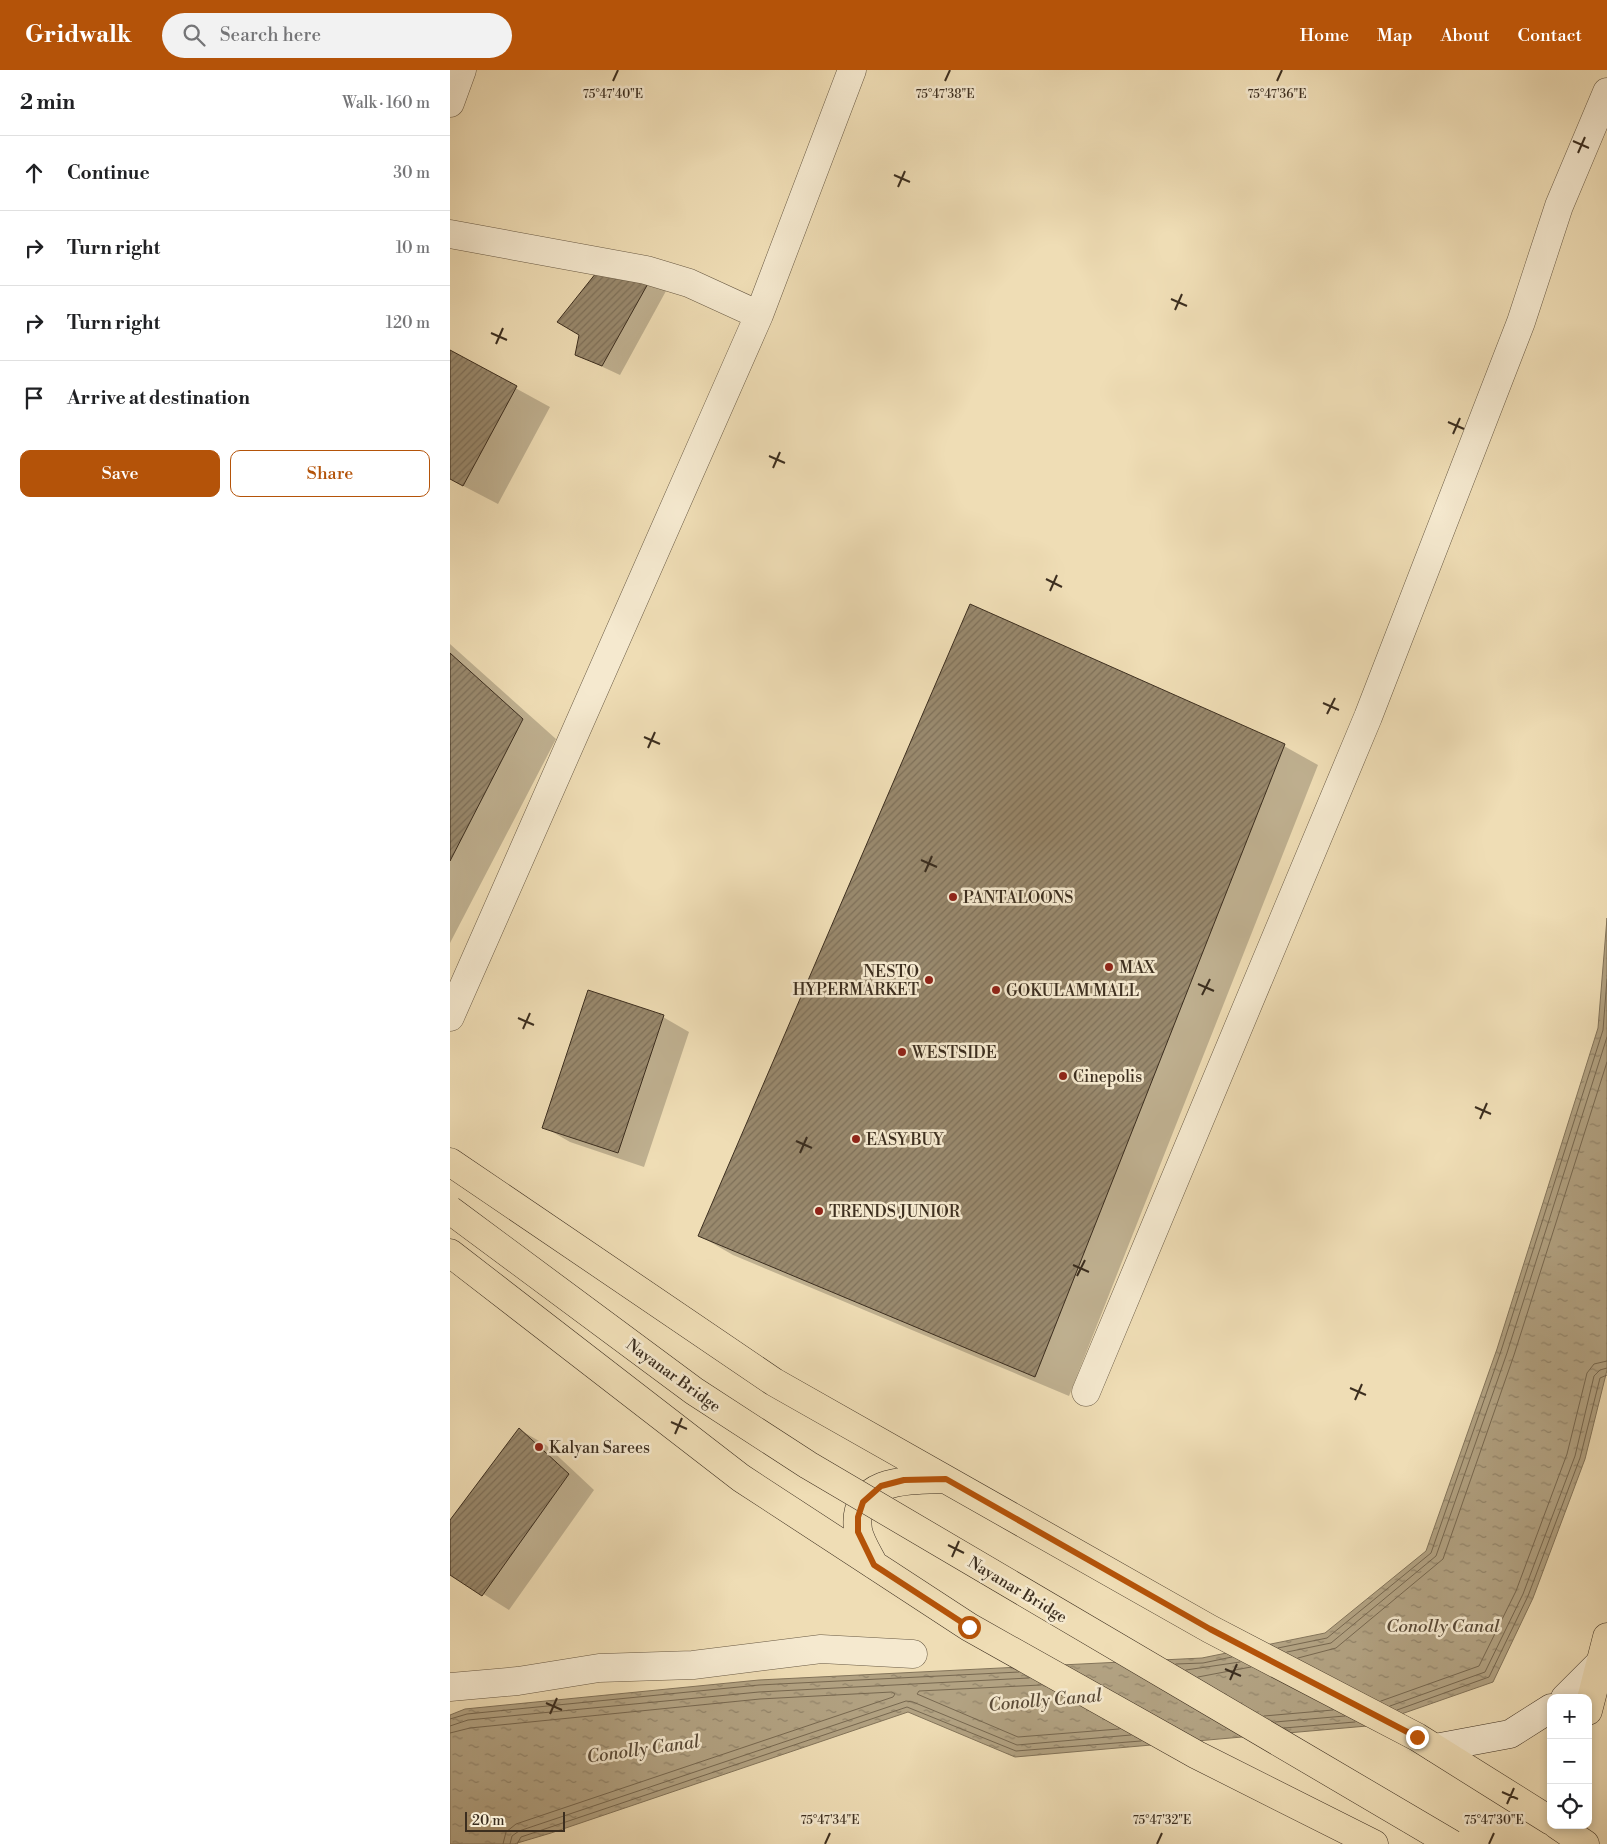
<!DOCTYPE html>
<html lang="en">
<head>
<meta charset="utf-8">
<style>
	:root { --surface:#fff; --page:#f2f2f2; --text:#202124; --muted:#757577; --line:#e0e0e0; --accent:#b45309 }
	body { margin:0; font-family:"Libre Bodoni",serif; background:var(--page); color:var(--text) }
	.controls { position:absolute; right:15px; bottom:15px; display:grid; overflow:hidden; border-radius:10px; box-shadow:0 2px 8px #0003 }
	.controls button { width:45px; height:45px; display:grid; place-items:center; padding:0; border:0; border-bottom:1px solid var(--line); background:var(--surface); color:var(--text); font:25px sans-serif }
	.scale { position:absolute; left:15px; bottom:12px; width:100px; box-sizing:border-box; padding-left:5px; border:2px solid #3c2e1f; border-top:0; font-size:14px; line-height:18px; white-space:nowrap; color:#3c2e1f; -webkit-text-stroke:4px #f5e9cf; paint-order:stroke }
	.stop { position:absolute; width:15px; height:15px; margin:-11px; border:4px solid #b45309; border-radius:50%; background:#fff }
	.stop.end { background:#b45309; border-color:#fff; box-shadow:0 1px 5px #0008 }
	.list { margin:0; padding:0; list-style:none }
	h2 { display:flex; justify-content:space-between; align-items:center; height:65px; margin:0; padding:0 20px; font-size:21px }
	h2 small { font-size:16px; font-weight:400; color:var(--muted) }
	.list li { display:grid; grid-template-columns:32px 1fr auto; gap:15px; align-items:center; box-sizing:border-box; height:75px; padding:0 20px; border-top:1px solid var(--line) }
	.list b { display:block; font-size:19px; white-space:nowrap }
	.list em { font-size:16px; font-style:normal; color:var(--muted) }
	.actions { display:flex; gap:10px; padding:15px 20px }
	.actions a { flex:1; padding:11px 0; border:1px solid var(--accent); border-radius:10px; text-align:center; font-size:18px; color:var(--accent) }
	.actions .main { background:var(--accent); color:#fff }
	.icon { flex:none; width:28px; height:28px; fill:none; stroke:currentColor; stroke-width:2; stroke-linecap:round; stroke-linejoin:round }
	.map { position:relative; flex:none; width:1157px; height:1774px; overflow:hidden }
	header { display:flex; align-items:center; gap:30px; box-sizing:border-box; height:70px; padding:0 25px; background:var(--accent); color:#fff }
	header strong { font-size:24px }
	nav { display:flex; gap:28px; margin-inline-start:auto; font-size:18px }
	.search { width:350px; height:45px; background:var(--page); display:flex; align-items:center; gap:12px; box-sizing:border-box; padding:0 18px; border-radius:28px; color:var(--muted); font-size:19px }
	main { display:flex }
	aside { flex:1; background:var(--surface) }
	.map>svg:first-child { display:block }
	.water { fill:url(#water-ripples); stroke:#83745a }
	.shadow { fill:#0003 }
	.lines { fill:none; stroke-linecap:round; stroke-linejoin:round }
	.shore { stroke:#776850; stroke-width:1 }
	.building { fill:url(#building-hatch); stroke:#3c2e1f }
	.minor-casing { stroke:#695a44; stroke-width:29 }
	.secondary-casing { stroke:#3c2e1f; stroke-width:29 }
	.primary-casing { stroke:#3c2e1f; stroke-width:29 }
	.minor { stroke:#f5e9cf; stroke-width:28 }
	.secondary { stroke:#f5e9cf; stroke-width:28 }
	.primary { stroke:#efddb5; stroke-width:28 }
	.primary-bridge-casing { stroke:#3c2e1f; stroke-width:29; stroke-linecap:butt }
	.primary-bridge { stroke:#efddb5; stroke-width:28 }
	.route { stroke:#b45309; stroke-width:6 }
	.ticks { fill:none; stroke:#3c2e1f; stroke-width:2 }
	.poi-dot { fill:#8f2418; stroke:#f5e9cf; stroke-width:2 }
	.labels { text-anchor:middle; stroke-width:5; stroke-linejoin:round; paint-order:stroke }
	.poi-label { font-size:16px; fill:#3c2e1f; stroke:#f5e9cf; text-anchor:start }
	.street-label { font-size:16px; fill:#3c2e1f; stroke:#f5e9cf }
	.water-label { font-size:18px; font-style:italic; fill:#5a4b38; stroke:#f5e9cf }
	.ticks-label { font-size:12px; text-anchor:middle; fill:#3c2e1f; stroke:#f5e9cf; stroke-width:5; stroke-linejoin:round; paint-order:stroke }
</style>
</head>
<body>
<header>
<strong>Gridwalk</strong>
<div class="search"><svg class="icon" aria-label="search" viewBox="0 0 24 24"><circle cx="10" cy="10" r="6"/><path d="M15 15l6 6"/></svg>Search here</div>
<nav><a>Home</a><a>Map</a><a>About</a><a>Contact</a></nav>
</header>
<main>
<aside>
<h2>2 min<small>Walk · 160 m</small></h2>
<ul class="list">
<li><svg class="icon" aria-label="ahead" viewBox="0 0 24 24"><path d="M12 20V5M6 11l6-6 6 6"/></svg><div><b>Continue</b></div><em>30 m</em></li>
<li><svg class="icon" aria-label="right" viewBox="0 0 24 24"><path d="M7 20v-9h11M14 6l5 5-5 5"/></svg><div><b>Turn right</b></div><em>10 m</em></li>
<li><svg class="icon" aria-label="right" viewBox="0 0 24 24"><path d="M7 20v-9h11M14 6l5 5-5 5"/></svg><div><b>Turn right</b></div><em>120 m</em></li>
<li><svg class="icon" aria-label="arrive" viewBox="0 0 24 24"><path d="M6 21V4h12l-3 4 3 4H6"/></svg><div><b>Arrive at destination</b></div></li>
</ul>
<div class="actions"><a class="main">Save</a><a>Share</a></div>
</aside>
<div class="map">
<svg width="1157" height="1774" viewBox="0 0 1157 1774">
	<defs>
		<pattern id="water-ripples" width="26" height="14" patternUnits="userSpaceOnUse" patternTransform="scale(1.25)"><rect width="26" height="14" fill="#b2a282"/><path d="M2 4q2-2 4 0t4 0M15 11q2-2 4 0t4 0" fill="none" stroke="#92846a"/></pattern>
		<pattern id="building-hatch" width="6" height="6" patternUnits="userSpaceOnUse" patternTransform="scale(1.25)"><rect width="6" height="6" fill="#99896d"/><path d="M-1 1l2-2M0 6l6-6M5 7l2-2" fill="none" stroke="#7e7059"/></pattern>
	</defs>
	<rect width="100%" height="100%" fill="#efddb5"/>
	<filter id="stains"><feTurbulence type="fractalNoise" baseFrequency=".004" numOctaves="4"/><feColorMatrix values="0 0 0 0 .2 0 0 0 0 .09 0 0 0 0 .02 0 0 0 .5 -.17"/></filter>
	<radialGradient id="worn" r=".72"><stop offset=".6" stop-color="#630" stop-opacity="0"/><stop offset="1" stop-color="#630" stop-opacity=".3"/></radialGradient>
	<path class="water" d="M1157 848V1300L1135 1389 1083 1528 1043 1612 917 1656 565 1687 458 1642 101 1763 64 1774H0V1645L15 1639 309 1610 752 1588 875 1563 976 1481 1047 1279 1148 958Z"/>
	<path class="shadow" d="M199 211 216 221 170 305 127 285Z
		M0 282 100 337 48 434 0 409Z
		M0 574 106 669 0 873Z
		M834 676 868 695 619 1326 283 1185 250 1166Z
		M213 947 239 962 194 1097 120 1072 94 1057Z
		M70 1360 96 1375 144 1420 59 1540 0 1503V1452Z"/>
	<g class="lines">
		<path class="shore" d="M828 1578 877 1568 981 1483 1051 1281 1153 960 1157 909
			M837 1582 881 1573 986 1486 1057 1283 1157 967
			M848 1588 886 1578 993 1489 1064 1285 1157 992
			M726 1594 753 1593 782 1587
			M736 1600 790 1592
			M748 1607 801 1597
			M591 1615 469 1621 467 1624 568 1667 669 1659
			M931 1631 1029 1596 1066 1521 1117 1384 1137 1303 1144 1294 1157 1291
			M940 1636 1035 1602 1073 1524 1125 1386 1144 1306 1150 1300 1157 1298
			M947 1640 1039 1607 1078 1526 1130 1388 1150 1308 1157 1305
			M814 1646 883 1640
			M0 1649 17 1644 309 1615 569 1602
			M825 1652 895 1646
			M0 1656 18 1650 309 1622 579 1608
			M834 1658 905 1652
			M0 1663 20 1658 310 1629 442 1622 445 1624 443 1627 66 1754 56 1762 53 1774
			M60 1774 62 1766 69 1761 456 1631 463 1632 567 1675 681 1665
			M67 1774 71 1767 457 1637 566 1681 691 1671"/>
	</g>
	<path class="building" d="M154 193 200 210 152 296 125 285 129 265 107 252Z
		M0 280 67 316 13 416 0 409Z
		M520 534 835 674 585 1307 248 1166Z
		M0 583 73 649 0 791Z
		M138 920 214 945 168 1083 92 1058Z
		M69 1358 119 1404 32 1526 0 1505V1450Z"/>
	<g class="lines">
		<g class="minor-casing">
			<path id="minor" d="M0 33 12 0
				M0 164 196 200 239 213 309 245
				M0 947 309 245 402 0
				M636 1322 918 647 1071 252 1109 136 1157 22
				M0 1617 68 1611 149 1598 243 1595 371 1579 463 1584"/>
		</g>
		<g class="secondary-casing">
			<path id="secondary" d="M1115 1628 1150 1593
				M985 1678 1060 1664 1101 1638"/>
		</g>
		<g class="primary-casing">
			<path id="primary" d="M0 1092 324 1312 760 1559 967 1667 1101 1751
				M0 1183 291 1408 519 1557 747 1685 924 1774
				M424 1495C419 1485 410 1471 408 1460 401 1408 460 1410 494 1409
				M1138 1641 1157 1567
				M1107 1755 1135 1774"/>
		</g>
		<use href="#minor" class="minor"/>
		<use href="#secondary" class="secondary"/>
		<use href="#primary" class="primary"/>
		<g class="primary-bridge-casing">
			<path id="primary-bridge" d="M0 1140 244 1321 358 1395 1002 1774"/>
		</g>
		<use href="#primary-bridge" class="primary-bridge"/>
	</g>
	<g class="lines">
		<path class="route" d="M519 1557 424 1495 408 1462V1447L413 1432 431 1416 454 1410 496 1409 760 1559 967 1667"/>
	</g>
	<path class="ticks" d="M163 11 168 0M495 11 500 0M827 11 832 0M1123 71 1139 78M1128 83 1135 67M444 105 460 112M448 117 455 101M721 229 737 236M725 240 732 224M41 263 57 270M46 274 53 258M998 352 1014 359M1003 364 1010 348M319 386 335 393M323 398 330 382M596 509 612 517M600 521 607 505M873 633 889 640M877 644 885 628M194 667 210 674M198 678 205 662M471 790 487 797M475 802 482 786M748 914 764 921M752 925 760 909M68 948 84 955M73 959 80 943M1025 1037 1041 1044M1030 1049 1037 1033M346 1071 362 1078M350 1083 357 1067M623 1195 639 1202M627 1206 635 1190M900 1318 916 1325M905 1330 912 1314M221 1352 237 1359M225 1364 232 1348M498 1475 514 1483M502 1487 509 1471M775 1599 791 1606M780 1610 787 1594M96 1633 112 1640M100 1644 107 1628M1052 1722 1068 1729M1057 1734 1064 1718M375 1774 380 1763M707 1774 712 1763M1039 1774 1044 1763"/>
	<g class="poi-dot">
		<circle cx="503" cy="827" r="5"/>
		<circle cx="659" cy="897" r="5"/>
		<circle cx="479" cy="910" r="5"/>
		<circle cx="546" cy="920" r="5"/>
		<circle cx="452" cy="982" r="5"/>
		<circle cx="613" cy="1006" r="5"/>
		<circle cx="406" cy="1069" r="5"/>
		<circle cx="369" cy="1141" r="5"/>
		<circle cx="89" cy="1377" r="5"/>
	</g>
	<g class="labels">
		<g class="poi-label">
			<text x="513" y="833">PANTALOONS</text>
			<text x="669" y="903">MAX</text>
			<text x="469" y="907" text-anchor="end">NESTO<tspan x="469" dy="18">HYPERMARKET</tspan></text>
			<text x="556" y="926">GOKULAM MALL</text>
			<text x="462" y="988">WESTSIDE</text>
			<text x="623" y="1012">Cinepolis</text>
			<text x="416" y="1075">EASY BUY</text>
			<text x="379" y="1147">TRENDS JUNIOR</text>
			<text x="99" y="1383">Kalyan Sarees</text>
		</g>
		<g class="street-label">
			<text transform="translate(224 1305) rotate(36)" y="6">Nayanar Bridge</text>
			<text transform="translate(568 1519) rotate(31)" y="6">Nayanar Bridge</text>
		</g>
		<g class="water-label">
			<text x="993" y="1562">Conolly Canal</text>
			<text transform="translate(595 1630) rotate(-5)" y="6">Conolly Canal</text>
			<text transform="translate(193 1679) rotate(-8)" y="6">Conolly Canal</text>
		</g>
	</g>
	<g class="ticks-label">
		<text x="495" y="28">75°47'38"E</text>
		<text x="163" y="28">75°47'40"E</text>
		<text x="827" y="28">75°47'36"E</text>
		<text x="380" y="1754">75°47'34"E</text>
		<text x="712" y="1754">75°47'32"E</text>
		<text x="1044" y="1754">75°47'30"E</text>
	</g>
	<rect width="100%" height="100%" filter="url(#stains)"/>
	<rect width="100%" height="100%" fill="url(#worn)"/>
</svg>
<div class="controls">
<button>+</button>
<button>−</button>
<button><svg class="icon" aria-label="locate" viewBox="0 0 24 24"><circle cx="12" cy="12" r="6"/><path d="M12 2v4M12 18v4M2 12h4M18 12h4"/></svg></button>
</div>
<div class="scale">20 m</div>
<div class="stop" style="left:519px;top:1557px"></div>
<div class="stop end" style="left:967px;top:1667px"></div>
</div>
</main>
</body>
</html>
